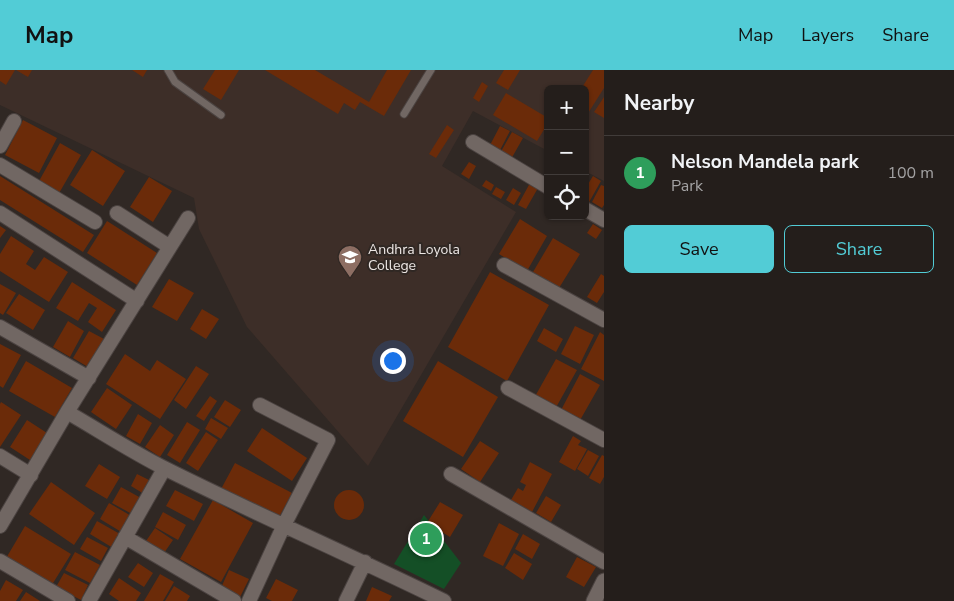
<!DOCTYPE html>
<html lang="en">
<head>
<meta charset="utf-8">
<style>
	:root { --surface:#241e1b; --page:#2c2724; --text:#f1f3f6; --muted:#a3a2a3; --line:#413c3a; --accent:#52ccd6 }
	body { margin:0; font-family:"Nunito Sans",sans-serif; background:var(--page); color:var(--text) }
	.controls { position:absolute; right:15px; top:15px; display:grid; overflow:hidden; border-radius:8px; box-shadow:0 1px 4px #0004 }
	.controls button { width:45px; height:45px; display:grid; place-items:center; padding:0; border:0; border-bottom:1px solid var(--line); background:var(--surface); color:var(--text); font:25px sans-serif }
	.you { position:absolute; left:392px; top:290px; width:18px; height:18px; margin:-12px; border:4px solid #fff; border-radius:50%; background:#1a73e8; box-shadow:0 0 0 8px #1a73e833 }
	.badge { display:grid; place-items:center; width:32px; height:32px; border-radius:50%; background:var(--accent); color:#fff; font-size:16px; font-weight:700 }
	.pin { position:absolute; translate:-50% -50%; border:2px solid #fff; box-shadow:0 1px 5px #0006 }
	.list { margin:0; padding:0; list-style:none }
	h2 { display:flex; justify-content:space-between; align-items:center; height:65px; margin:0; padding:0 20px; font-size:21px }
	h2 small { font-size:16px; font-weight:400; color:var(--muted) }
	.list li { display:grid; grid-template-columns:32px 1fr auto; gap:15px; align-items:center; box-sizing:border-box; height:75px; padding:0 20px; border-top:1px solid var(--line) }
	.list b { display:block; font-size:19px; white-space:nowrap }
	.list p { margin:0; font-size:16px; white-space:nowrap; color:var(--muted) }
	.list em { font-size:16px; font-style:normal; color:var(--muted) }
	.actions { display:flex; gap:10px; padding:15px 20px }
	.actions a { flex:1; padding:11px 0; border:1px solid var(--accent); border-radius:8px; text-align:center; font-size:18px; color:var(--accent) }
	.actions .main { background:var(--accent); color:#111 }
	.icon { flex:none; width:28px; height:28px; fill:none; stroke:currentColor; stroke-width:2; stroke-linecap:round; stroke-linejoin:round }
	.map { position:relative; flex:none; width:604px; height:531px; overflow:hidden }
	header { display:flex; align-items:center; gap:30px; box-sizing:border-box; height:70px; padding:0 25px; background:var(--accent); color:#111 }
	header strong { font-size:24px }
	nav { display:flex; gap:28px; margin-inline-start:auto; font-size:18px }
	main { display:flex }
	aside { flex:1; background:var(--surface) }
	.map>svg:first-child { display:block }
	.built { fill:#3d2e28 }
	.green { fill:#144f26 }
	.building { fill:#6b2b09 }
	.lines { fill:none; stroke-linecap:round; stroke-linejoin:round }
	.service-casing { stroke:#4b4341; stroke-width:9 }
	.minor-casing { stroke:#4b4341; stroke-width:16 }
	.tertiary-casing { stroke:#4b4341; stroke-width:17 }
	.service { stroke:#716763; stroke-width:7 }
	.minor { stroke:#716763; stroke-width:14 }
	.tertiary { stroke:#716763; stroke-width:15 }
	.labels { text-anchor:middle; stroke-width:4; stroke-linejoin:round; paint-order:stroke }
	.poi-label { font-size:14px; fill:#ece6e4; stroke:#302824; text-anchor:start }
</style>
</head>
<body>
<header>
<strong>Map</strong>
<nav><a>Map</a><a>Layers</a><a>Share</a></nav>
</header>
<main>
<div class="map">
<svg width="604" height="531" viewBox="0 0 604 531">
	<rect width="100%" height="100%" fill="#302824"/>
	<path class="built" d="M0 0H604V111L585 101V19H548V81L473 41 442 96 516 142 368 396 247 257 199 159 194 128 0 35Z"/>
	<path class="green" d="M424 445 461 493 444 519 394 494Z"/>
	<path class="building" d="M0 0H15L6 15 0 11Z
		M16 0H32L28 7Z
		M132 0H147L143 7Z
		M215 0H239L221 30 203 19Z
		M265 0H315L369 32 387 0H411L384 46 360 32 355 40 344 33 338 44Z
		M504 0H520L508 20 496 13Z
		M593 0H604V18L585 48V19H581Z
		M482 12 488 16 479 32 473 28Z
		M506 23 548 48V53L537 71 493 45Z
		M604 27V48L594 42Z
		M23 50 57 68 39 103 5 85Z
		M447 55 454 60 436 88 429 84Z
		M500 56 510 61 499 82 489 77Z
		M512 62 523 68 510 91 499 85Z
		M60 73 81 85 58 125 38 113Z
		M92 80 125 101 103 136 70 115Z
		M469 92 476 96 469 109 461 104Z
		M0 106 94 165 83 182 0 130Z
		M593 106 601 111 588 134 585 131V119Z
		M149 107 172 121 153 152 130 137Z
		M486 110 494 115 491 121 482 116Z
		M530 113 538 118 526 139 518 135Z
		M601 115 604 116V135L602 138 592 132Z
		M496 117 505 122 501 129 492 124Z
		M513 118 521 123 514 135 506 130Z
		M520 149 547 166 527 201 499 184Z
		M107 151 157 183 137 215 87 183Z
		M593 154 602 160 596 169 587 163Z
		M0 156 6 160 0 168Z
		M11 166 34 181 26 194 35 200 44 187 68 202 49 232 0 201V184Z
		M553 168 580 184 559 218 533 202Z
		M490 202 549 235 507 311 448 277Z
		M601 204 604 206V222L597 233 587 227Z
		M169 209 194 223 177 251 152 237Z
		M72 212 116 240 102 262 88 252 97 238 89 233 78 251 56 238Z
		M0 214 16 223 3 245 0 243Z
		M19 224 45 240 33 260 6 243Z
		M202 239 219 249 206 269 190 259Z
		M68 251 84 261 70 287 53 277Z
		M575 256 594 265 580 294 561 284Z
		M544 258 563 269 556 282 537 271Z
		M89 261 104 269 88 297 73 288Z
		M600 262 604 265V311L581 299Z
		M0 274 21 285 3 318 0 316Z
		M125 284 150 301 157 290 186 309 160 349 106 314Z
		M556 289 577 300 554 341 533 330Z
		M26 291 72 318 55 347 9 321Z
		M438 291 498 327 463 387 403 351Z
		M196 296 209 304 186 339 174 330Z
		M580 304 600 315 579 352 560 342Z
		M107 318 132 335 116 359 91 342Z
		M210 326 217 331 204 351 196 346Z
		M225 330 241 340 230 357 214 347Z
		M1 332 21 345 0 377V334Z
		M138 344 152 353 140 374 126 366Z
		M211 348 228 358 221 369 205 359Z
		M27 350 47 363 30 390 10 377Z
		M187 352 200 360 180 393 167 385Z
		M160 355 174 365 160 387 145 377Z
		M262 358 307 388 292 411 247 381Z
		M206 362 218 370 198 401 186 393Z
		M573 366 581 371 578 375 587 379 575 401 559 392Z
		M480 371 499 383 480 412 461 399Z
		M588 380 599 386 588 406 577 399Z
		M602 385 604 386V407L600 414 589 408Z
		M530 392 552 404 532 442 511 430 518 418 523 421 526 415 520 412Z
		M235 393 292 423 277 451 220 421Z
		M99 394 120 407 107 429 85 416Z
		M137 404 151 411 144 424 131 416Z
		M51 412 95 443 74 475 29 444Z
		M121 417 141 428 132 444 112 433Z
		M175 420 203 434 194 451 166 436Z
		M334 435a15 15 0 1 1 30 0a15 15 0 1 1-30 0Z
		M546 426 561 435 551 452 536 443Z
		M213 430 253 453 221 512 180 489Z
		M440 432 463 445 450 467 427 453Z
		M109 433 133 447 123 463 100 449Z
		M163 442 186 455 178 470 155 457Z
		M97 451 120 464 113 478 90 464Z
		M499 453 519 464 503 496 483 486Z
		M25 456 71 484 50 518 5 490Z
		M155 458 173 470 164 483 146 471Z
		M523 464 540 474 532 489 515 479Z
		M87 467 108 478 101 491 80 479Z
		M75 482 100 495 90 513 65 500Z
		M514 483 532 494 523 510 505 498Z
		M577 487 596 497 584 517 566 507Z
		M138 493 153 503 144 517 128 507Z
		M229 500 249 509 239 529 220 520Z
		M64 503 88 515 81 530 56 517Z
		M160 504 174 512 163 531H144Z
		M119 508 141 523 136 531H119L109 524Z
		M276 509 298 520 292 531H272L266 528Z
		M6 510 23 520 16 531H0V521Z
		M174 516 190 526 187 531H165Z
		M372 517 392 526 389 531H366Z
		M26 522 40 531H20Z"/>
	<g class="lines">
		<g class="service-casing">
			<path id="service" d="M168 0 175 12 221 45
				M404 44 431 0"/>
		</g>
		<g class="minor-casing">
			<path id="minor" d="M473 72 548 117
				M0 76 14 51
				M0 95 95 152
				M585 139 604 150
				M0 143 137 231
				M117 143 170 177
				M504 195 604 250
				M0 257 89 308
				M508 318 604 370
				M67 342C100 361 132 382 166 399 258 445 352 486 444 531
				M0 386 31 405
				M451 404 604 492
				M0 456 67 342 188 148
				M125 467 234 531
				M0 491 68 531
				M89 531 164 399
				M249 531 284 455 328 370 260 335
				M346 531 365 492"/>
		</g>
		<g class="tertiary-casing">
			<path id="tertiary" d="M594 531 604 511"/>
		</g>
		<use href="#service" class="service"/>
		<use href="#minor" class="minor"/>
		<use href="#tertiary" class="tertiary"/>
	</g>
	<defs>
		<g id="university-pin" transform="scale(1.25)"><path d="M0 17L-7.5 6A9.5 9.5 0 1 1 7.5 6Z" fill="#8d6e63" stroke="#302824"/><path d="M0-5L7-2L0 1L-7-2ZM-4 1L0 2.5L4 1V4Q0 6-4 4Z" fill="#fff"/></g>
	</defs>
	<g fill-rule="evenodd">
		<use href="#university-pin" x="350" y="187"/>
	</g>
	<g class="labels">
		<g class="poi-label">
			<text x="368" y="184">Andhra Loyola<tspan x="368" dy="16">College</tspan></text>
		</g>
	</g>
</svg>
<div class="controls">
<button>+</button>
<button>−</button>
<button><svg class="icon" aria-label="locate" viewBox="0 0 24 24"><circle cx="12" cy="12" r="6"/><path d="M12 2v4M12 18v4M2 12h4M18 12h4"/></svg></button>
</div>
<div class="you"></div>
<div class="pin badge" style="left:426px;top:469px;background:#2e9e5b">1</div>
</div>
<aside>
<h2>Nearby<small></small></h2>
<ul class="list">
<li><span class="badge" style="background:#2e9e5b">1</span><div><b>Nelson Mandela park</b><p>Park</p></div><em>100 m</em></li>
</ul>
<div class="actions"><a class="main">Save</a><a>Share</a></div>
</aside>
</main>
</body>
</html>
